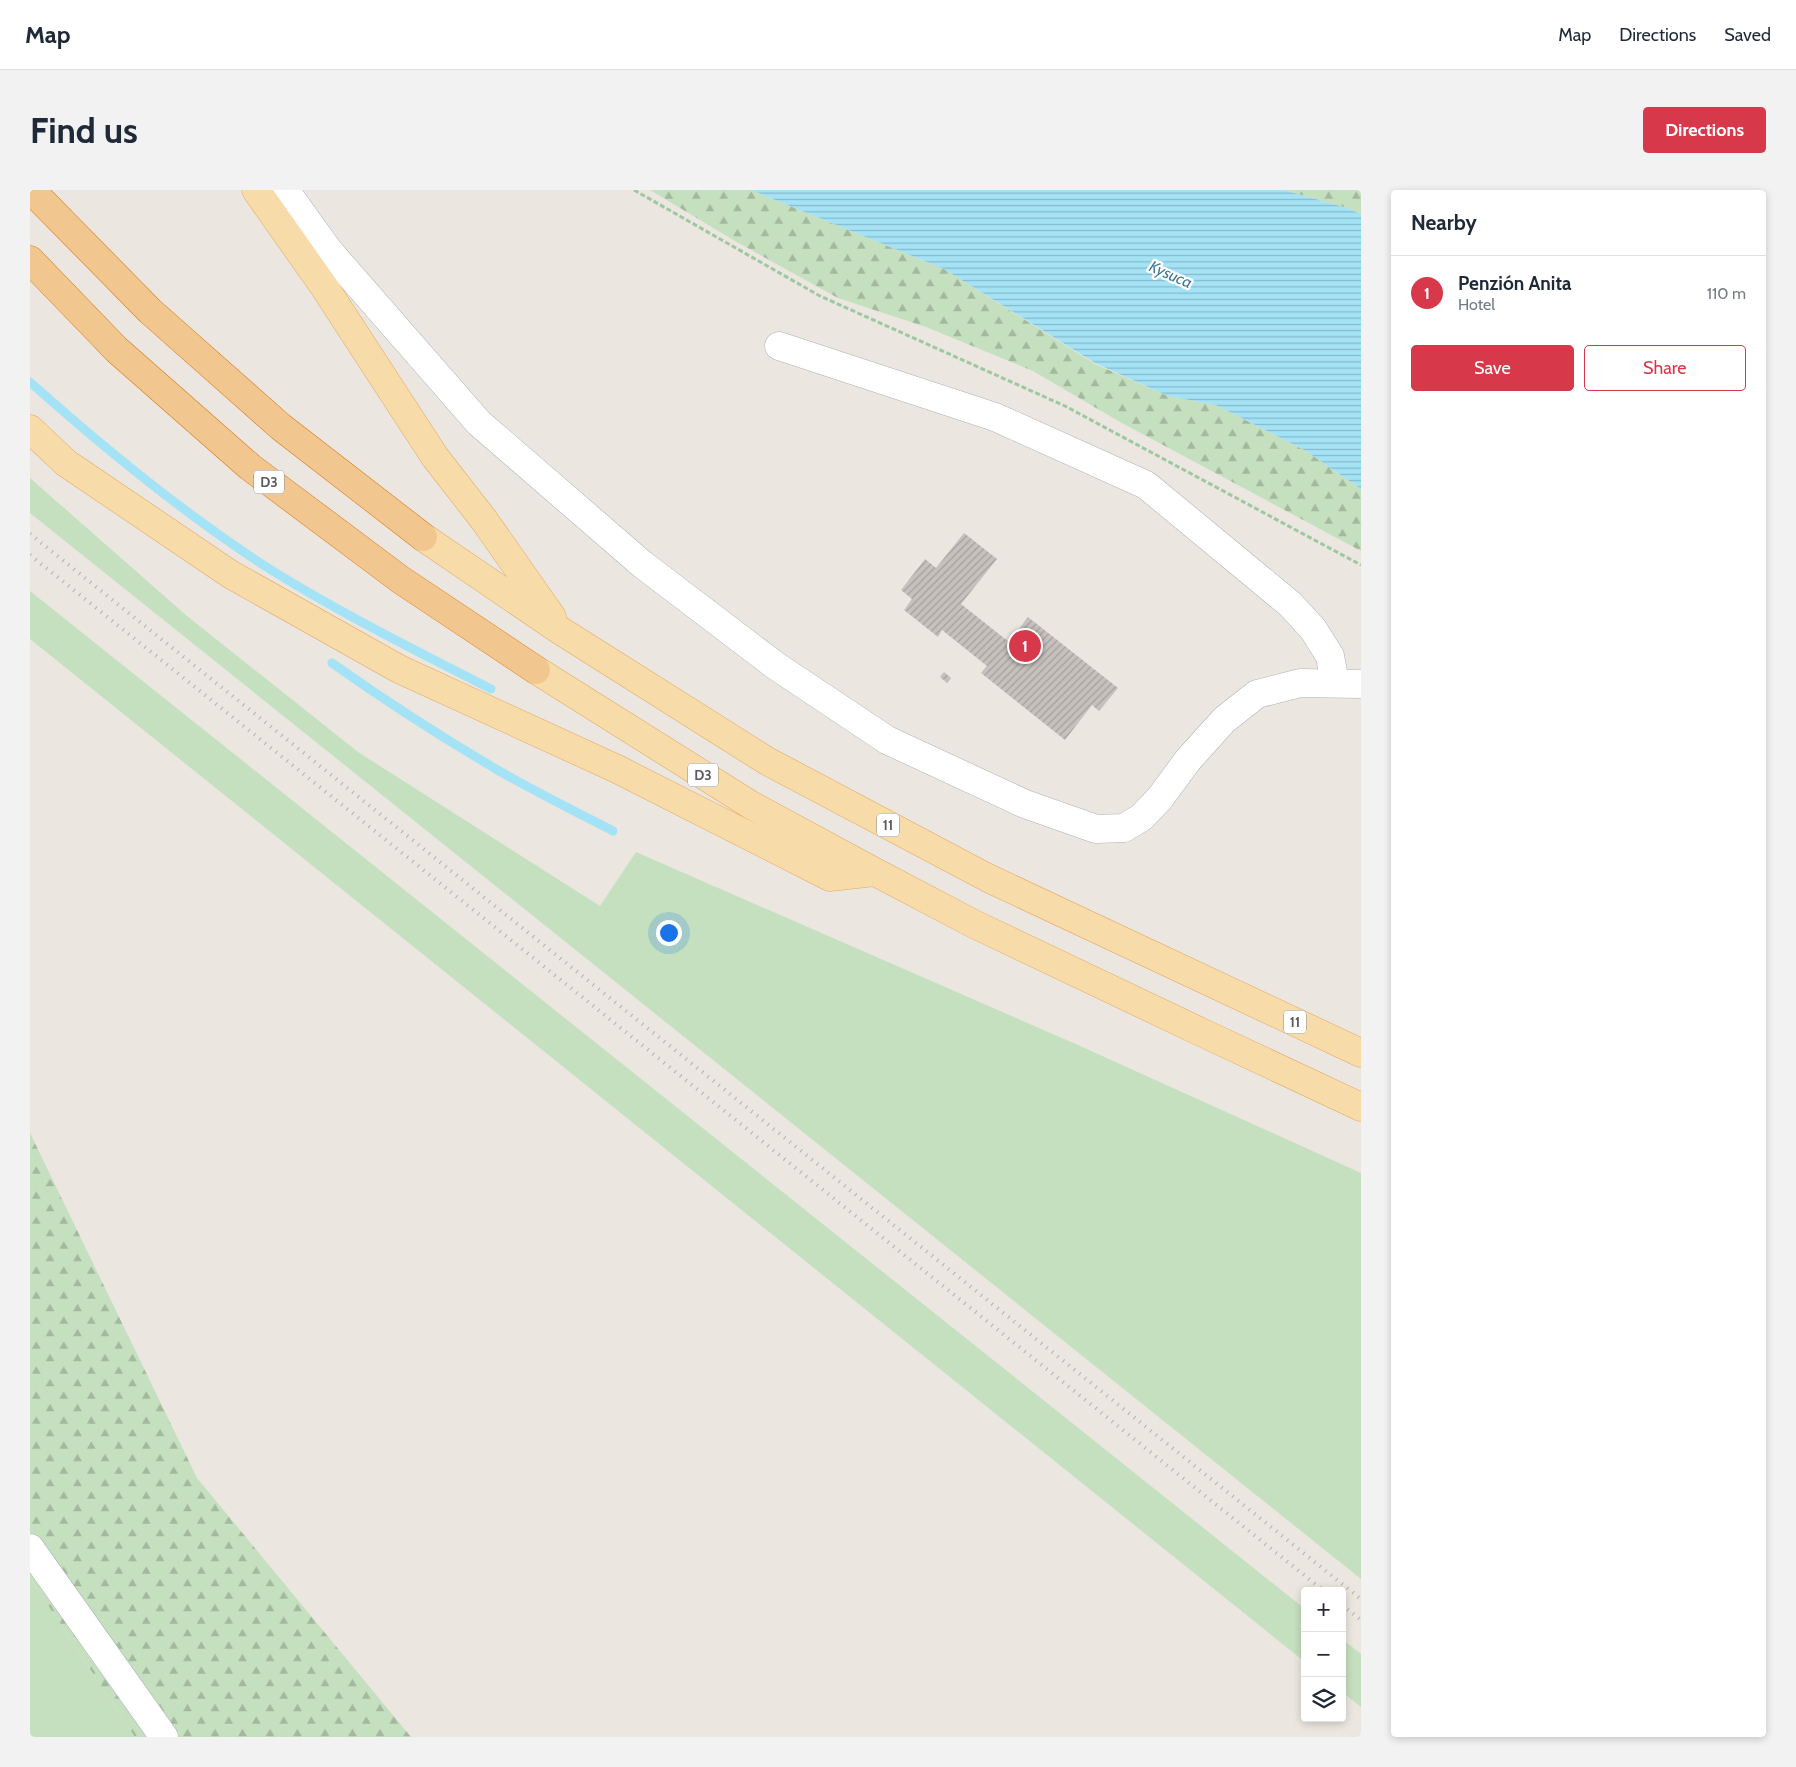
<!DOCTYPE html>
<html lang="en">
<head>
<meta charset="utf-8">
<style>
	:root { --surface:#fff; --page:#f2f2f3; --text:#1f2937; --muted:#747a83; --line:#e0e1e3; --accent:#d8394a }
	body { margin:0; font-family:Cabin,sans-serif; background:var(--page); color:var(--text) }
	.controls { position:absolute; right:15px; bottom:15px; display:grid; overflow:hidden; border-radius:5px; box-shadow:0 2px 8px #0003 }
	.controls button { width:45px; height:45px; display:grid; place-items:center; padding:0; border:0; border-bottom:1px solid var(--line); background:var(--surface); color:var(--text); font:25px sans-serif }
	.you { position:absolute; left:638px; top:742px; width:18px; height:18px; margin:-12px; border:4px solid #fff; border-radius:50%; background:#1a73e8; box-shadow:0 0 0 8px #1a73e833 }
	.badge { display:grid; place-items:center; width:32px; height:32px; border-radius:50%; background:var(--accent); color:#fff; font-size:16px; font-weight:700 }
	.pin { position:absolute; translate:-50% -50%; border:2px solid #fff; box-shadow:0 1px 5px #0006 }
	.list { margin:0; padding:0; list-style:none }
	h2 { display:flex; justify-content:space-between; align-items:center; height:65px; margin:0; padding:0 20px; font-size:21px }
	h2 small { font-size:16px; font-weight:400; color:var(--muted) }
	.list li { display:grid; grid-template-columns:32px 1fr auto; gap:15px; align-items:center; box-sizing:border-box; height:75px; padding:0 20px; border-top:1px solid var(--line) }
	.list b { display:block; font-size:19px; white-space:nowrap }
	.list p { margin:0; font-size:16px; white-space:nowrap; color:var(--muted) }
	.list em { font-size:16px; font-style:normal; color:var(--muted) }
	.actions { display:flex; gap:10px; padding:15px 20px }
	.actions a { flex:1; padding:11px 0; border:1px solid var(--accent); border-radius:5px; text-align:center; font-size:18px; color:var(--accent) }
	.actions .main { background:var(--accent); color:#fff }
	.icon { flex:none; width:28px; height:28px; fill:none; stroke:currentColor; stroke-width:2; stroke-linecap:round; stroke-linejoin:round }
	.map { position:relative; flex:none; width:1331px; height:1547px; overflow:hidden; border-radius:5px }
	header { display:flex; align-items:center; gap:30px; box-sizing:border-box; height:70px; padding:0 25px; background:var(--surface); border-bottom:1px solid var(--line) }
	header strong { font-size:24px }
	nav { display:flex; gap:28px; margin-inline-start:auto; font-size:18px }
	.intro { display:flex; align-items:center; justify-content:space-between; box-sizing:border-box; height:120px; padding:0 30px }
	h1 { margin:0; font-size:35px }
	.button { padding:12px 22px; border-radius:5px; background:var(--accent); color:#fff; font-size:18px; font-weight:700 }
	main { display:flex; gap:30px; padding:0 30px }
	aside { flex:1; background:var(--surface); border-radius:5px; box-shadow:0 2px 8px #0003 }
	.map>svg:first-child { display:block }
	.grass { fill:#c5e0be }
	.forest { fill:url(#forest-firs) }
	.water { fill:url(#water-rules) }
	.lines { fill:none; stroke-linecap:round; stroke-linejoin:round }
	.stream { stroke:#a4e2f6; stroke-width:9 }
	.building { fill:url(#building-hatch) }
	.minor-casing { stroke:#aeb2b5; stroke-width:29 }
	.major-casing { stroke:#e3a661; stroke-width:29 }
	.highway-casing { stroke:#d67614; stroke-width:29 }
	.path { stroke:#9dc8a0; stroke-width:3; stroke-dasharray:5 2.5; stroke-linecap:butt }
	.minor { stroke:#fff; stroke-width:28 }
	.major { stroke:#f7dca9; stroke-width:28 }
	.highway { stroke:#f2c78f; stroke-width:28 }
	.rail { stroke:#afb0b0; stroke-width:4; stroke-dasharray:1 6; stroke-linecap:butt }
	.labels { text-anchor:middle; stroke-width:4.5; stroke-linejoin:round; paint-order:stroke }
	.shield { fill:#fff; stroke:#8b8e90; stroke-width:1 }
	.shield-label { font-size:14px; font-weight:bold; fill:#595d60 }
	.water-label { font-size:16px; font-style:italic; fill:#3f7995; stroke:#fff }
</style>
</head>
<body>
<header>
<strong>Map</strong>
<nav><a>Map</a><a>Directions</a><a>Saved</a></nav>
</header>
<div class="intro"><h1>Find us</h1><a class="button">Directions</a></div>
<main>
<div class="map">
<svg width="1331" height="1547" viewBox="0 0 1331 1547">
	<defs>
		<pattern id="forest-firs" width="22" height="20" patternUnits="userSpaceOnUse" patternTransform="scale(1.25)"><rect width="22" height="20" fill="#c5e0be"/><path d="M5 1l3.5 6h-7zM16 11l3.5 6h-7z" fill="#a3b99e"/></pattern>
		<pattern id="water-rules" width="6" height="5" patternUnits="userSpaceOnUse" patternTransform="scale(1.25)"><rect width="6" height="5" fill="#a4e2f6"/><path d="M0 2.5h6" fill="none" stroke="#89bacb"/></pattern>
		<pattern id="building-hatch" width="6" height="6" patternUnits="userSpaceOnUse" patternTransform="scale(1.25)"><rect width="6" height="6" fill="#c6c1bd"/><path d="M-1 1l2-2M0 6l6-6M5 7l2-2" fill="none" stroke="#a4a09d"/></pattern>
	</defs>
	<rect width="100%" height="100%" fill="#ebe6e0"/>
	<path class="grass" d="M0 288 157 426 328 562 570 716 606 662 1048 855 1331 983V1389L0 323Z
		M0 401 1275 1419V1472L0 449Z
		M0 1388 105 1547H0Z
		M1312 1449 1331 1464V1517L1312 1502Z"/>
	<path class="forest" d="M620 0H721L914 79 1065 174 1138 206 1186 215 1276 261 1331 299V361L1090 232 1003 181 896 137 808 108 705 51Z
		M1254 0H1331V24L1317 18Z
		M0 943 167 1288 381 1547H105L0 1388Z"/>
	<path class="water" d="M721 0H1254L1317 18 1331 24V299L1276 261 1186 215 1138 206 1065 173 914 79Z"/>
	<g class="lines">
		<path class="stream" d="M0 192C75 259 153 323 238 378 310 423 385 460 461 499
			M302 473C357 512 413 548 471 582 508 603 546 622 583 641"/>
	</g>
	<path class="building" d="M934 343 967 369 931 414 979 452 998 427 1088 498 1069 521 1062 515 1035 550 951 483 957 476 912 440 908 447 874 420 882 409 871 400 895 369 906 378Z
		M914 482 921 488 917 493 910 487Z"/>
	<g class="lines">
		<g class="minor-casing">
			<path id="minor" d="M255 0 298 60 449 233 612 374 746 476 857 550 995 614 1066 639 1094 638 1112 627 1130 608 1158 570 1194 530 1227 504 1270 493 1331 494
				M749 156 965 227 1116 295 1260 414 1283 439 1300 466 1305 493
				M0 1358 134 1547"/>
		</g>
		<g class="major-casing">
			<path id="major" d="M226 0 295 98 405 267 454 330 522 427
				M0 239 36 273 200 384 369 479 587 579 800 687 845 682
				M393 347 531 441 737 571 958 688 1331 863
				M506 480 721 615 845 682 944 734 1173 843 1331 917"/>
		</g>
		<g class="highway-casing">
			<path id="highway" d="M1 0 120 121 251 237 393 347
				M0 70 87 160 220 277 371 390 506 480"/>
		</g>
		<path class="path" d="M604 0 790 106 1035 216 1331 375"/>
		<use href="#minor" class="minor"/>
		<use href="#major" class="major"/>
		<use href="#highway" class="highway"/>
		<path class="rail" d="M0 344 1331 1409
			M0 365 1294 1401
			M1312 1415 1331 1430"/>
	</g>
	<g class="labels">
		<g class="shield">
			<rect x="224" y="280.5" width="30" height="23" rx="4"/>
			<rect x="658" y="573.5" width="30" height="23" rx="4"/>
			<rect x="847" y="623.5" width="22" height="23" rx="4"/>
			<rect x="1254" y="820.5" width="22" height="23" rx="4"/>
		</g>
		<g class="shield-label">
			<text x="239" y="297">D3</text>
			<text x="673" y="590">D3</text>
			<text x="858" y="640">11</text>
			<text x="1265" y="837">11</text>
		</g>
		<g class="water-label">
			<text transform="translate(1141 84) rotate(24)" y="6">Kysuca</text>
		</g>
	</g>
</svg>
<div class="controls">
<button>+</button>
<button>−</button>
<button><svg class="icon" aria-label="layers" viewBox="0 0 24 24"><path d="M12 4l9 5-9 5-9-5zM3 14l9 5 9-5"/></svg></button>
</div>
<div class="you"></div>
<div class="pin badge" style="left:995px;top:456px">1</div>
</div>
<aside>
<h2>Nearby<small></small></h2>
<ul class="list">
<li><span class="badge">1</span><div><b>Penzión Anita</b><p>Hotel</p></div><em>110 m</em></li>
</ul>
<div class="actions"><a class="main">Save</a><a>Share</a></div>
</aside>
</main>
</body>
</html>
